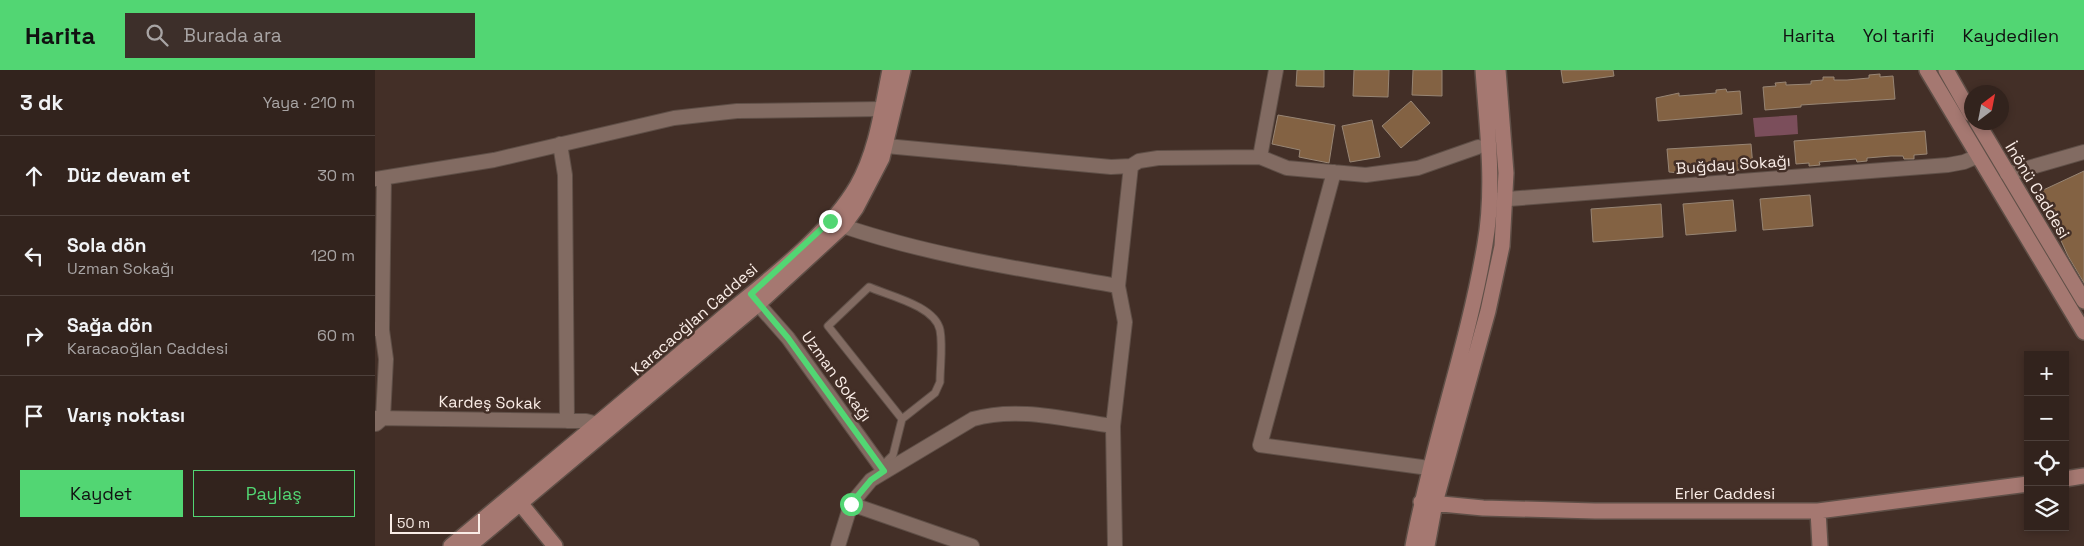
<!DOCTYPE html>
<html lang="tr">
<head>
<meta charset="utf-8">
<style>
	:root { --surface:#32231d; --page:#3d2f2a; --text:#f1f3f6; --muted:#a8a4a4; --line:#4d403b; --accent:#52d673 }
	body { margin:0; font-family:"Space Grotesk",sans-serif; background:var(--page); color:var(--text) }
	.controls { position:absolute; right:15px; bottom:15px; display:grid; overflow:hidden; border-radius:0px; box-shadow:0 2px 8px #0003 }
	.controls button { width:45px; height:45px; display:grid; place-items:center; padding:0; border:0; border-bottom:1px solid var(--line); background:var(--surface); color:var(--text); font:25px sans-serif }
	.compass { position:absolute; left:1589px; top:15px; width:45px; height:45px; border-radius:50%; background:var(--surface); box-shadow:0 2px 8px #0003; rotate:32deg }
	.scale { position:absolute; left:15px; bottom:12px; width:90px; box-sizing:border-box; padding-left:5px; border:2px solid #faede7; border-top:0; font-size:14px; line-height:18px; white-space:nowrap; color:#faede7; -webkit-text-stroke:4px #432f27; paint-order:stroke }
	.stop { position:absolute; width:15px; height:15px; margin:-11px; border:4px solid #52d673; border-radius:50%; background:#fff }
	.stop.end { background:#52d673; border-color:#fff; box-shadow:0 1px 5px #0008 }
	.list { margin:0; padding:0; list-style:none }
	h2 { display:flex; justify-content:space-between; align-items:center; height:65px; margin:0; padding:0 20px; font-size:21px }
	h2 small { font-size:16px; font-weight:400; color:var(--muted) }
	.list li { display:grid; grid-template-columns:32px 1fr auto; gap:15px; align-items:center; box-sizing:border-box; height:80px; padding:0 20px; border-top:1px solid var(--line) }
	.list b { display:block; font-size:19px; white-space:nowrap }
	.list p { margin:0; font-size:16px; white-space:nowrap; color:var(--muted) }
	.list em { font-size:16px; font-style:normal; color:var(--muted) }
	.actions { display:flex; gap:10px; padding:15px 20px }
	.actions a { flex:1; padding:11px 0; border:1px solid var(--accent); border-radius:0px; text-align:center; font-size:18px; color:var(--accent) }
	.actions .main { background:var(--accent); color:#111 }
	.icon { flex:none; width:28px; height:28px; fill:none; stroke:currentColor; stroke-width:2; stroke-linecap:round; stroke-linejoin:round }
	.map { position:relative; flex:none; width:1709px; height:476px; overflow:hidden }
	header { display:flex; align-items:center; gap:30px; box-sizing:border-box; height:70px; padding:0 25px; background:var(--accent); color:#111 }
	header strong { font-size:24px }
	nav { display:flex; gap:28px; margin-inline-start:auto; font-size:18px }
	.search { width:350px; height:45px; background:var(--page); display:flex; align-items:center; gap:12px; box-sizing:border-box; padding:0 18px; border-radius:0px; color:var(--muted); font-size:19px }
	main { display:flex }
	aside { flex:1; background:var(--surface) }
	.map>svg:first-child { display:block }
	.water { fill:#7b4e5b }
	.building { fill:#836243; stroke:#978574 }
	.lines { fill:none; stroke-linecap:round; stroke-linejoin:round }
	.lane-casing { stroke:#5f4f47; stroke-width:9 }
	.street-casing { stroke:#5f4f47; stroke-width:16 }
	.secondary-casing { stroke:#5f4f47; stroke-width:18 }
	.lane { stroke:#826b62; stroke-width:7 }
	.street { stroke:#826b62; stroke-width:14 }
	.secondary { stroke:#a57871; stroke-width:15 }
	.route { stroke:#52d673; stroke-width:6 }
	.labels { text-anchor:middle; stroke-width:5; stroke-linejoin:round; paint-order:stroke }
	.street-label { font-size:16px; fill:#faede7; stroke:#432f27 }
</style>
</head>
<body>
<header>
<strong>Harita</strong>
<div class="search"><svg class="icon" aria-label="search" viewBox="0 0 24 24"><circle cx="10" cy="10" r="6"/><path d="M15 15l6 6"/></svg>Burada ara</div>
<nav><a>Harita</a><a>Yol tarifi</a><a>Kaydedilen</a></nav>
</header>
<main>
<aside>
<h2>3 dk<small>Yaya · 210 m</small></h2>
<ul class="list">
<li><svg class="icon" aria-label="ahead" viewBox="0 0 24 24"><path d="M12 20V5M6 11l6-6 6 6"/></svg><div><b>Düz devam et</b></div><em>30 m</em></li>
<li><svg class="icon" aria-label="left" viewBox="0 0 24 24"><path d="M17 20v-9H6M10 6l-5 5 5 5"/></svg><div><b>Sola dön</b><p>Uzman Sokağı</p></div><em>120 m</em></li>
<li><svg class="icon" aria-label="right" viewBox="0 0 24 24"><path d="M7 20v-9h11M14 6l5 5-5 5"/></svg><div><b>Sağa dön</b><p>Karacaoğlan Caddesi</p></div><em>60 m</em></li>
<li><svg class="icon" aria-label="arrive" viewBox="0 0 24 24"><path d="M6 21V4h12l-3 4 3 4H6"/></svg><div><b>Varış noktası</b></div></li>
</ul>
<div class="actions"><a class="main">Kaydet</a><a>Paylaş</a></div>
</aside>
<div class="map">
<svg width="1709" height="476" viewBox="0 0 1709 476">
	<rect width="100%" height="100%" fill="#432f27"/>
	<path class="water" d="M1422 45 1423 64 1380 67 1378 48Z"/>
	<path class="building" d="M922 0H949V17L921 16Z
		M979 0H1014L1013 27 978 26Z
		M1038 0H1067V26L1037 25Z
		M1186 0H1238L1239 6 1188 13Z
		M1505 4V7L1518 6 1520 29 1426 35V37L1390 40 1388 17 1401 16 1400 13 1411 12V15L1436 14V11L1448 10V7H1459V10H1472L1494 8V5Z
		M1351 19 1352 22 1365 21 1367 44 1283 51 1281 28 1304 23V26L1341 23V20Z
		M1036 31 1055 53 1026 78 1007 56Z
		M903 45 960 55 954 93 924 87 925 80 897 74Z
		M997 50 1005 87 975 92 967 56Z
		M1550 61 1552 84 1539 85V89H1529L1528 86H1516L1492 88V91L1482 92 1481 89 1444 92 1445 95 1434 96V93L1421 94 1419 71Z
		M1376 74 1378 97 1354 102V99H1341L1317 100V104L1294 102 1292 79Z
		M1709 101V213L1693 186 1664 122Z
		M1435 125 1438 156 1388 160 1385 129Z
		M1358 130 1361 161 1311 165 1308 134Z
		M1286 134 1288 167 1218 172 1216 139Z"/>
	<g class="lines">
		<g class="lane-casing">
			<path id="lane" d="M506 397 518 385 527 349 560 323 565 312C565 296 568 276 565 260 560 236 515 226 494 217L453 256 527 349"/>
		</g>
		<g class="street-casing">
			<path id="street" d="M185 74 190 105 192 351
				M511 76 736 97 756 96 764 91 783 88 885 87 912 98 991 105 1043 98 1103 77
				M885 87 901 0
				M959 102 885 375 1054 398
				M1632 104 1709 82
				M0 109 119 90 299 48 362 41 507 39
				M1120 130 1573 95 1589 92 1603 86
				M468 156C556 186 651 200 743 216
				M383 234 413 268 509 401
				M0 259 7 260 11 289 8 348 1 354
				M7 260 9 108
				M0 348 211 351 223 354
				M476 434 597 476
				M463 476 476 434 496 410 598 349C643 336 692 350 738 356
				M740 476 738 356 750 252 743 216 756 96"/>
		</g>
		<g class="secondary-casing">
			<path id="secondary" d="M1552 0 1709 262
				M1571 0 1596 44
				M1602 52 1709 231
				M1690 409 1709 406
				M1046 432 1108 438 1220 441H1443L1653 414
				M145 433 180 476
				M1443 441 1445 476
				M76 476C166 401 256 326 345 250 389 213 453 166 482 116 502 81 507 39 515 0
				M94 476 383 234 468 156 481 138 507 88 528 0
				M1038 476C1057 374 1093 276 1110 174 1120 117 1112 57 1108 0
				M1052 476 1060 433 1113 241 1127 176 1131 103 1123 0"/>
		</g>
		<use href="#lane" class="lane"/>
		<use href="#street" class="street"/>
		<use href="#secondary" class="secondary"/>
	</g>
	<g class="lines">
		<path class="route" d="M455 151 376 224 413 268 509 401 496 410 476 434"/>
	</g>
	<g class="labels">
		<g class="street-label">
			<text transform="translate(1358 94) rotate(-4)" y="6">Buğday Sokağı</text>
			<text transform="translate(1663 120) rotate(59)" y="6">İnönü Caddesi</text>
			<text transform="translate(319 249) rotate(-41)" y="6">Karacaoğlan Caddesi</text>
			<text transform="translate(462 306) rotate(54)" y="6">Uzman Sokağı</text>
			<text transform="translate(115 332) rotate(1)" y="6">Kardeş Sokak</text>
			<text x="1350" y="429">Erler Caddesi</text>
		</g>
	</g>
</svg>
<div class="controls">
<button>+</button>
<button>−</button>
<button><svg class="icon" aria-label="locate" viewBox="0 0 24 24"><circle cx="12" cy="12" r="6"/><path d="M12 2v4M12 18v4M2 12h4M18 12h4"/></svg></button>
<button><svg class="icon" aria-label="layers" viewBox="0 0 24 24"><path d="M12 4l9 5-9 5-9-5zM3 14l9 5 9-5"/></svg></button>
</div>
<svg class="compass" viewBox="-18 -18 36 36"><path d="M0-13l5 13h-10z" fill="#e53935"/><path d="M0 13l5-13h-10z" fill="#a8a4a4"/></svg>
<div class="scale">50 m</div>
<div class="stop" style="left:476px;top:434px"></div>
<div class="stop end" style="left:455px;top:151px"></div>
</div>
</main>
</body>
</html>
